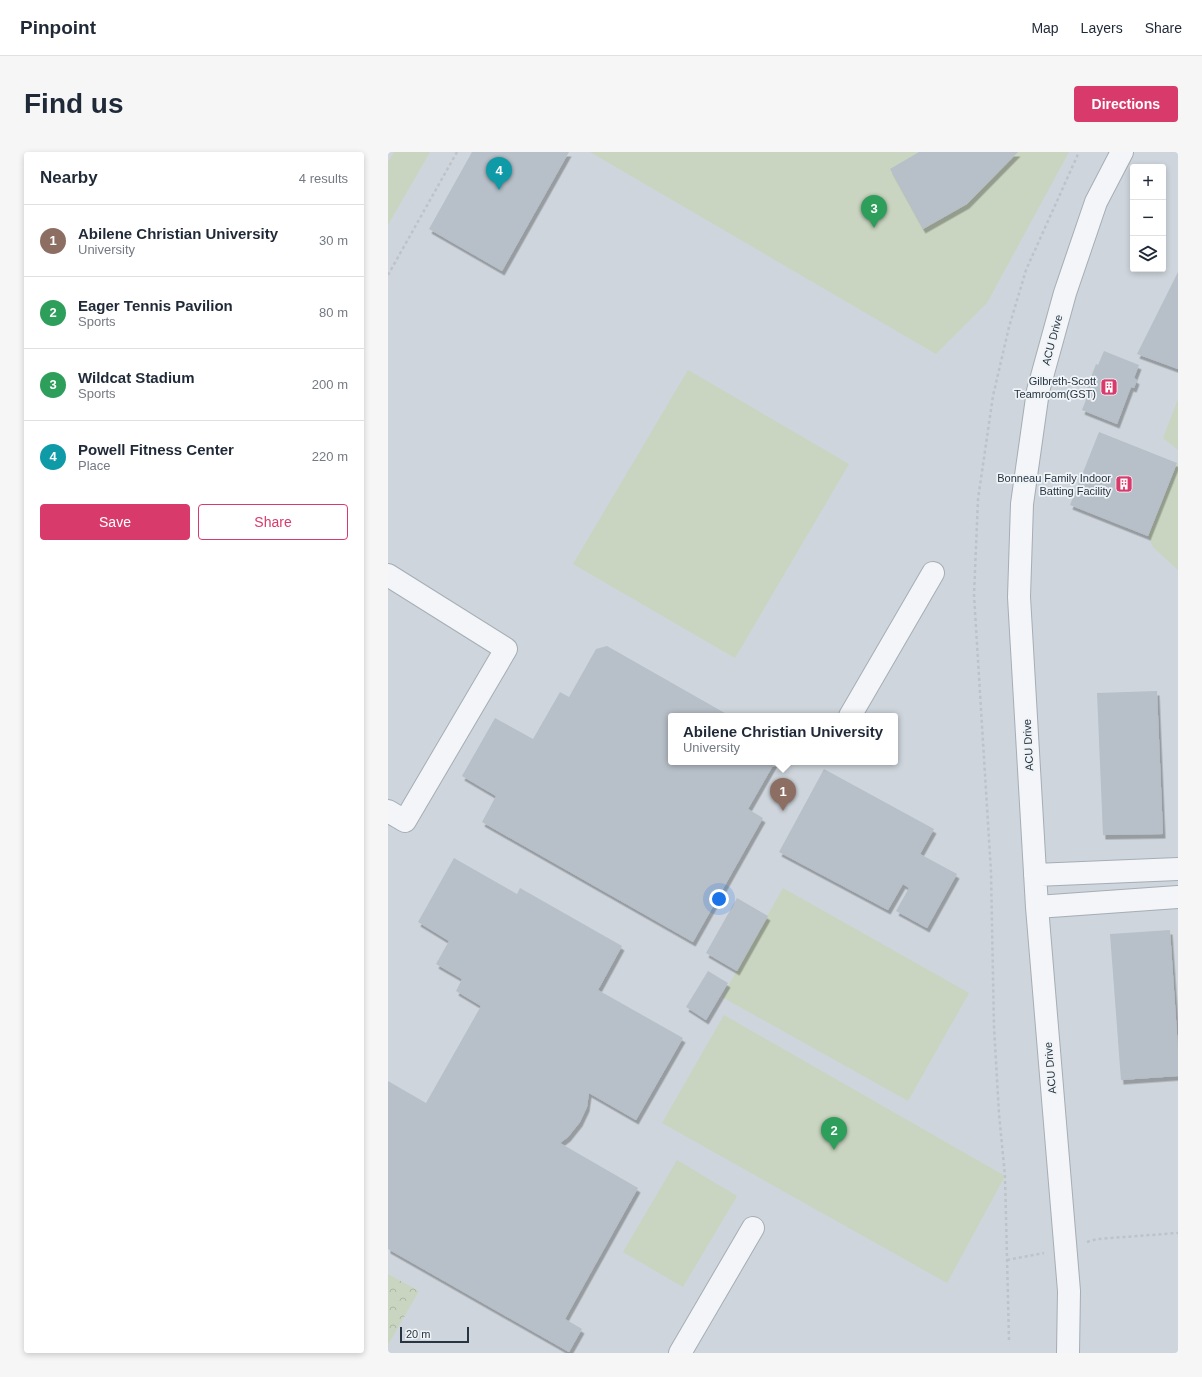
<!DOCTYPE html>
<html lang="en">
<head>
<meta charset="utf-8">
<style>
	:root { --surface:#fff; --page:#f6f6f7; --text:#1f2937; --muted:#747a83; --line:#e0e1e3; --accent:#d83b6b }
	body { margin:0; font-family:Arial,sans-serif; background:var(--page); color:var(--text) }
	.controls { position:absolute; right:12px; top:12px; display:grid; overflow:hidden; border-radius:4px; box-shadow:0 2px 6px #0003 }
	.controls button { width:36px; height:36px; display:grid; place-items:center; padding:0; border:0; border-bottom:1px solid var(--line); background:var(--surface); color:var(--text); font:20px sans-serif }
	.scale { position:absolute; left:12px; bottom:10px; width:69px; box-sizing:border-box; padding-left:4px; border:2px solid #273543; border-top:0; font-size:11px; line-height:14px; white-space:nowrap; color:#273543; -webkit-text-stroke:3px #f0f4f7; paint-order:stroke }
	.you { position:absolute; left:331px; top:747px; width:14px; height:14px; margin:-10px; border:3px solid #fff; border-radius:50%; background:#1a73e8; box-shadow:0 0 0 6px #1a73e833 }
	.badge { display:grid; place-items:center; width:26px; height:26px; border-radius:50%; background:var(--accent); color:#fff; font-size:13px; font-weight:700 }
	.pin { position:absolute; translate:-50% -33px; filter:drop-shadow(0 1px 2px #0008) }
	.pin::after { content:''; position:absolute; top:21px; width:14px; height:12px; background:inherit; clip-path:polygon(0 0,100% 0,50% 100%) }
	.popup { position:absolute; left:280px; top:561px; width:230px; height:52px; box-sizing:border-box; display:grid; place-content:center; border-radius:4px; background:var(--surface); filter:drop-shadow(0 1px 3px #0005); font-size:13px; white-space:nowrap; color:var(--muted) }
	.popup b { font-size:15px; color:var(--text) }
	.popup::after { content:''; position:absolute; left:50%; top:100%; margin-left:-8px; border:8px solid transparent; border-top-color:var(--surface) }
	.list { margin:0; padding:0; list-style:none }
	h2 { display:flex; justify-content:space-between; align-items:center; height:52px; margin:0; padding:0 16px; font-size:17px }
	h2 small { font-size:13px; font-weight:400; color:var(--muted) }
	.list li { display:grid; grid-template-columns:26px 1fr auto; gap:12px; align-items:center; box-sizing:border-box; height:72px; padding:0 16px; border-top:1px solid var(--line) }
	.list b { display:block; font-size:15px; white-space:nowrap }
	.list p { margin:0; font-size:13px; white-space:nowrap; color:var(--muted) }
	.list em { font-size:13px; font-style:normal; color:var(--muted) }
	.actions { display:flex; gap:8px; padding:12px 16px }
	.actions a { flex:1; padding:9px 0; border:1px solid var(--accent); border-radius:4px; text-align:center; font-size:14px; color:var(--accent) }
	.actions .main { background:var(--accent); color:#fff }
	.icon { flex:none; width:22px; height:22px; fill:none; stroke:currentColor; stroke-width:2; stroke-linecap:round; stroke-linejoin:round }
	.map { position:relative; flex:none; width:790px; height:1201px; overflow:hidden; border-radius:4px }
	header { display:flex; align-items:center; gap:24px; box-sizing:border-box; height:56px; padding:0 20px; background:var(--surface); border-bottom:1px solid var(--line) }
	header strong { font-size:19px }
	nav { display:flex; gap:22px; margin-inline-start:auto; font-size:14px }
	.intro { display:flex; align-items:center; justify-content:space-between; box-sizing:border-box; height:96px; padding:0 24px }
	h1 { margin:0; font-size:28px }
	.button { padding:10px 18px; border-radius:4px; background:var(--accent); color:#fff; font-size:14px; font-weight:700 }
	main { display:flex; gap:24px; padding:0 24px }
	aside { flex:1; background:var(--surface); border-radius:4px; box-shadow:0 2px 6px #0003 }
	.map>svg:first-child { display:block }
	.built { fill:#ced5dc; fill-rule:evenodd }
	.forest { fill:url(#forest-crowns) }
	.pitch { fill:#c9d5c0 }
	.building { fill:#b7bfc8; filter:url(#shadow) }
	.lines { fill:none; stroke-linecap:round; stroke-linejoin:round }
	.minor-casing { stroke:#a5adb5; stroke-width:24 }
	.path { stroke:#bec3c9; stroke-width:2.5; stroke-dasharray:3 3; stroke-linecap:butt }
	.minor { stroke:#f3f5f8; stroke-width:22 }
	.labels { text-anchor:middle; stroke-width:3.5; stroke-linejoin:round; paint-order:stroke }
	.street-label { font-size:11px; fill:#273543; stroke:#f0f4f7 }
	.poi-label { font-size:11px; fill:#273543; stroke:#f0f4f7; text-anchor:end }
</style>
</head>
<body>
<header>
<strong>Pinpoint</strong>
<nav><a>Map</a><a>Layers</a><a>Share</a></nav>
</header>
<div class="intro"><h1>Find us</h1><a class="button">Directions</a></div>
<main>
<aside>
<h2>Nearby<small>4 results</small></h2>
<ul class="list">
<li><span class="badge" style="background:#8d6e63">1</span><div><b>Abilene Christian University</b><p>University</p></div><em>30 m</em></li>
<li><span class="badge" style="background:#2e9e5b">2</span><div><b>Eager Tennis Pavilion</b><p>Sports</p></div><em>80 m</em></li>
<li><span class="badge" style="background:#2e9e5b">3</span><div><b>Wildcat Stadium</b><p>Sports</p></div><em>200 m</em></li>
<li><span class="badge" style="background:#0f9aa8">4</span><div><b>Powell Fitness Center</b><p>Place</p></div><em>220 m</em></li>
</ul>
<div class="actions"><a class="main">Save</a><a>Share</a></div>
</aside>
<div class="map">
<svg width="790" height="1201" viewBox="0 0 790 1201">
	<defs>
		<pattern id="forest-crowns" width="20" height="18" patternUnits="userSpaceOnUse"><rect width="20" height="18" fill="#c9d5c0"/><path d="M2 6a3 3 0 1 1 6 0M12 15a3 3 0 1 1 6 0" fill="none" stroke="#adb7a6"/></pattern>
		<filter id="shadow"><feDropShadow dx="2.5" dy="4.5" stdDeviation="0" flood-color="#0004"/></filter>
	</defs>
	<rect width="100%" height="100%" fill="#e0e5ea"/>
	<path class="built" d="M0 0H790V1201H0ZM745 15H775V117H745ZM283 564H507V610H283Z"/>
	<path class="forest" d="M0 1122 31 1139 0 1193Z"/>
	<path class="pitch" d="M6 0H42L0 73V10Z
		M202 0H681L599 151 548 202Z
		M300 218 461 312 347 506 185 412Z
		M790 247V298L775 286Z
		M790 310V418L765 395 760 384Z
		M395 736 581 841 520 949 334 845Z
		M336 863 617 1024 559 1131 274 971Z
		M289 1008 349 1044 295 1135 235 1100Z"/>
	<path class="building" d="M84 0H181L114 119 41 77Z
		M531 0H630L579 52 535 77 502 17Z
		M790 120V217L749 202Z
		M716 199 751 213 746 226 749 228 746 236 743 235 729 272 694 258 699 245 696 244 708 212 710 213Z
		M711 280 789 311 760 384 682 353Z
		M219 494 342 564H283V610H387L360 657 375 666 305 790 94 670 108 644 74 624 107 566 145 587 172 540 181 545 208 497Z
		M769 539 775 682 715 683 709 541Z
		M436 617 546 677 532 702 569 722 539 776 508 759 521 736 515 732 500 758 391 700Z
		M66 706 129 742 132 736 234 794 210 838 295 886 248 968 201 941 199 955 192 970 180 985 172 991 250 1036 177 1167 194 1177 181 1200 0 1097V929L38 951 93 854 68 839 74 827 48 812 61 789 30 770Z
		M349 746 380 764 349 819 318 801Z
		M782 778 790 897V924L733 928 722 782Z
		M320 819 340 831 318 868 298 855Z"/>
	<g class="lines">
		<g class="minor-casing">
			<path id="minor" d="M0 423 118 497 17 669 0 659
				M462 564 545 421
				M647 723 790 717
				M649 755 790 745
				M292 1201 365 1076
				M680 1201 681 1139 649 755 631 445 634 352 650 239 677 141 708 50 734 0"/>
		</g>
		<path class="path" d="M0 123 69 0
			M699 1090 709 1087 790 1081
			M619 1108 656 1101
			M621 1188 617 1024 611 962 606 875 603 720 586 443 590 347 605 244 621 175 638 118 691 0"/>
		<use href="#minor" class="minor"/>
	</g>
	<defs>
		<g id="building-square" transform="scale(0.9)"><rect x="-9" y="-9" width="18" height="18" rx="4" fill="#d83b6b" stroke="#f0f4f7"/><path d="M-4-6H4V6H1V3H-1V6H-4ZM-2.5-4.3h1.7v1.8h-1.7ZM.8-4.3h1.7v1.8H.8ZM-2.5-1h1.7V.8h-1.7ZM.8-1h1.7V.8H.8Z" fill="#fff"/></g>
	</defs>
	<g fill-rule="evenodd">
		<use href="#building-square" x="721" y="235"/>
		<use href="#building-square" x="736" y="332"/>
	</g>
	<g class="labels">
		<g class="street-label">
			<text transform="translate(664 188) rotate(-75)" y="4">ACU Drive</text>
			<text transform="translate(640 593) rotate(-93)" y="4">ACU Drive</text>
			<text transform="translate(662 916) rotate(-95)" y="4">ACU Drive</text>
		</g>
		<g class="poi-label">
			<text x="708" y="233">Gilbreth-Scott<tspan x="708" dy="13">Teamroom(GST)</tspan></text>
			<text x="723" y="330">Bonneau Family Indoor<tspan x="723" dy="13">Batting Facility</tspan></text>
		</g>
	</g>
</svg>
<div class="controls">
<button>+</button>
<button>−</button>
<button><svg class="icon" aria-label="layers" viewBox="0 0 24 24"><path d="M12 4l9 5-9 5-9-5zM3 14l9 5 9-5"/></svg></button>
</div>
<div class="scale">20 m</div>
<div class="you"></div>
<div class="pin badge" style="left:395px;top:659px;background:#8d6e63">1</div>
<div class="popup"><b>Abilene Christian University</b>University</div>
<div class="pin badge" style="left:446px;top:998px;background:#2e9e5b">2</div>
<div class="pin badge" style="left:486px;top:76px;background:#2e9e5b">3</div>
<div class="pin badge" style="left:111px;top:38px;background:#0f9aa8">4</div>
</div>
</main>
</body>
</html>
